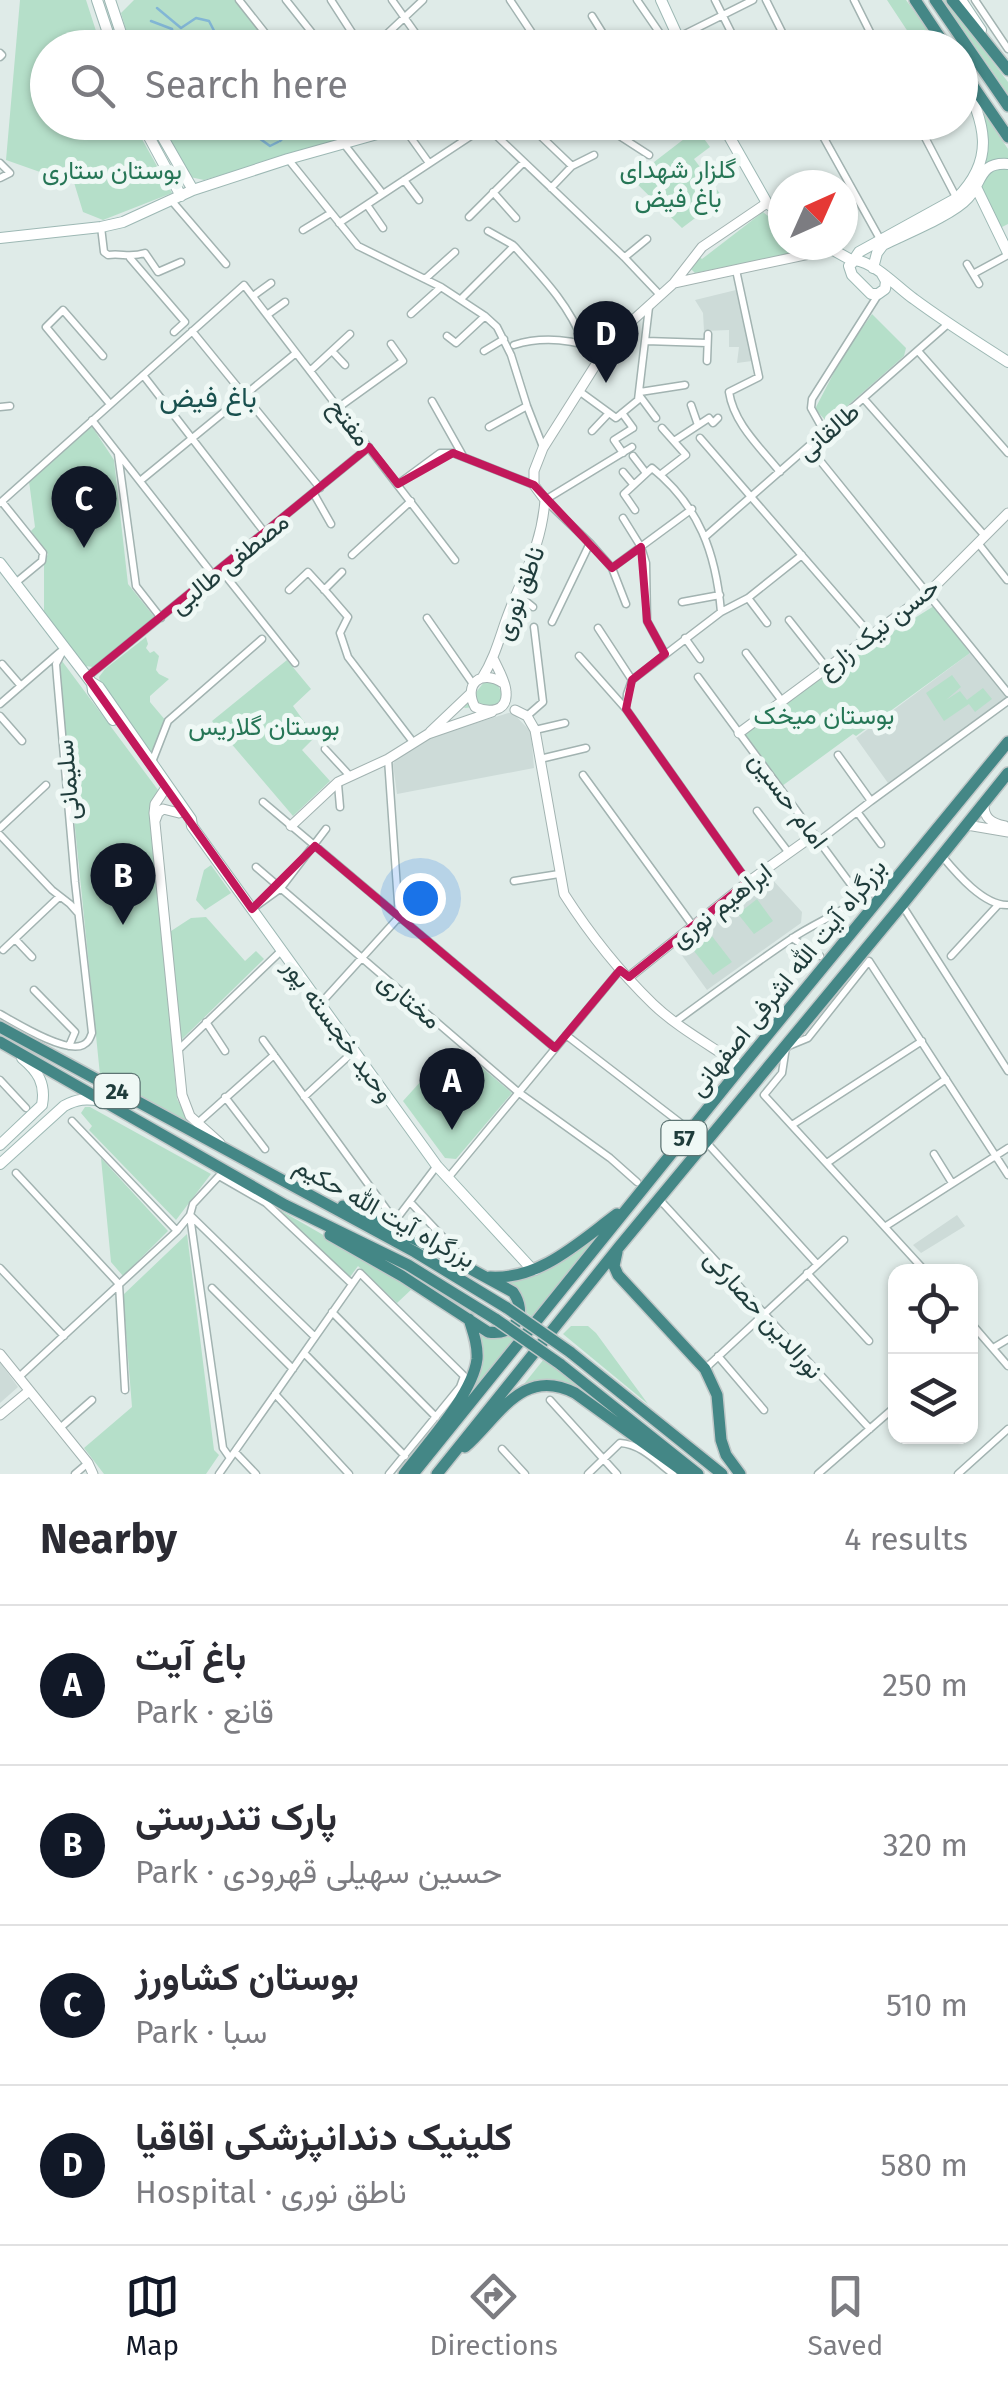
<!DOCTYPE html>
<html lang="en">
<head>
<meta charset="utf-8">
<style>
	:root { --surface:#fff; --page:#f7f7f7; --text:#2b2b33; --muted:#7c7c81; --line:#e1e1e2; --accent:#111827 }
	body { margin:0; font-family:"Fira Sans",Vazirmatn,sans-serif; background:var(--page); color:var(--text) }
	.controls { position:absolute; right:30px; bottom:30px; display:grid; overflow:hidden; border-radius:20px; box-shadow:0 2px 8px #0004 }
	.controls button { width:90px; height:90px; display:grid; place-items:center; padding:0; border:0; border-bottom:2px solid var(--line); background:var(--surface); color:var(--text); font:50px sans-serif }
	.compass { position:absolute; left:768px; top:170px; width:90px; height:90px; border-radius:50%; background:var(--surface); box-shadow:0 2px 8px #0004; rotate:45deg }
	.you { position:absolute; left:420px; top:898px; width:35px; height:35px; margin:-25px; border:8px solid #fff; border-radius:50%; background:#1a73e8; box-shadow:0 0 0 15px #1a73e833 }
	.badge { display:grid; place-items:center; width:65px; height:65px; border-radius:50%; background:var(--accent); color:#fff; font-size:32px; font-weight:700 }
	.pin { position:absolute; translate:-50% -82px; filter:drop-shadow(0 2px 5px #0008) }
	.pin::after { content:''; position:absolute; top:52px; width:35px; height:30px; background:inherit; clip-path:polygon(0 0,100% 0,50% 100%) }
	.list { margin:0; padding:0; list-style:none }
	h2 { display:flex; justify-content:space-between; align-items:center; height:130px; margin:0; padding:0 40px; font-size:42px }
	h2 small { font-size:32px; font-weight:400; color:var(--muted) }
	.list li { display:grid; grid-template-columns:65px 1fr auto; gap:30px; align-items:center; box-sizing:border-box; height:160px; padding:0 40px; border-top:2px solid var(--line) }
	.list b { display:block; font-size:38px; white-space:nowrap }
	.list p { margin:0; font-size:32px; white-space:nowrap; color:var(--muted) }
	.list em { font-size:32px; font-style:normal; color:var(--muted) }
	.icon { flex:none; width:55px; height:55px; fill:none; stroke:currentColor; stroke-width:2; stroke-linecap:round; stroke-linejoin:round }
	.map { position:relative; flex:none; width:1008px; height:1474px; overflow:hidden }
	.search { position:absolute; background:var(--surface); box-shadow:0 2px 8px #0004; left:30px; right:30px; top:30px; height:110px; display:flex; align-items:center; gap:25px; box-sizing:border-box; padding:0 35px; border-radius:55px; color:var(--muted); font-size:38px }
	.sheet { height:770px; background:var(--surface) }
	nav { display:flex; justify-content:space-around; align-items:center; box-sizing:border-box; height:140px; border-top:2px solid var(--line); background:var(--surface); font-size:28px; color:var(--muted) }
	nav a { display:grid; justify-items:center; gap:5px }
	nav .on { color:var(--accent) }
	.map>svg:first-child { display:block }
	.built { fill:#cddbd8 }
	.green { fill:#b5dfc9 }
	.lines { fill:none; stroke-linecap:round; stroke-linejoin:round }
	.stream { stroke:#82b6d5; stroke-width:2.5 }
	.minor-casing { stroke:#a2b3b1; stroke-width:9 }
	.tertiary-casing { stroke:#a2b3b1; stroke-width:11 }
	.secondary-casing { stroke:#9db8b4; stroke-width:12 }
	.trunk-casing { stroke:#c0c8c8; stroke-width:14 }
	.minor { stroke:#fff; stroke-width:6 }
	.tertiary { stroke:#fff; stroke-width:9 }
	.secondary { stroke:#fff; stroke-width:10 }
	.trunk { stroke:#448786; stroke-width:11 }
	.trunk-bridge-casing { stroke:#c0c8c8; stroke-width:14; stroke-linecap:butt }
	.trunk-bridge { stroke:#448786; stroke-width:11 }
	.marked { fill:none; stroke:#c2185b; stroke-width:8; stroke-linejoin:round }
	.labels { text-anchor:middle; stroke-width:10; stroke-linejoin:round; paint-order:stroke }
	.shield { fill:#eff8f5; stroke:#5d7473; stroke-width:2.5 }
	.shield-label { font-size:22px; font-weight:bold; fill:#1f3c3b }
	.park-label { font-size:25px; fill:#267656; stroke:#eff8f5 }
	.street-label { font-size:25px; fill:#1f3c3b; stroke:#eff8f5 }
	.neighbourhood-label { font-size:28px; fill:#19504e; stroke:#eff8f5 }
</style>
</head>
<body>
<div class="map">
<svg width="1008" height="1474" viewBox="0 0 1008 1474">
	<rect width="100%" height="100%" fill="#dfebe8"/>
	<path class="built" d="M736 290 752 361 737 363 739 347H729V330L704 331 703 313 695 300Z
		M970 653 1008 698 888 783 856 738Z
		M512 712 531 732 534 768 397 794 393 764 401 752 415 742Z
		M767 878H771L802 912 801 923 707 990 678 950Z
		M957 1215 965 1226 921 1253 913 1245Z
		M0 1362 18 1387 0 1403Z"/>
	<path class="green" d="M20 0H86L97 34 103 39 106 47 48 48V122L133 123 172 193 103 220 83 212 69 166 40 172 6 160Z
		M134 0H235L272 47H131L121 13Z
		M887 0H906L940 47H918Z
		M943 0H946L1008 82V94Z
		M975 100 1008 149V162L983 168 984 158Z
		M159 123H332L342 135 343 139 204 180 190 177Z
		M697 129 710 147 694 159 721 195 709 203 711 206 682 228 632 179Z
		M1008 167V224L1000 228 983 197 980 184 987 171Z
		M763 212 783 228V245H815L820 248 695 273 689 267 698 256 702 259Z
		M872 314 906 348 904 356 828 423 815 409 842 357Z
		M91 425 114 460 128 584 156 619 93 667 85 666 44 611V563L48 554 31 531 35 527 29 481Z
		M934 606 970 653 856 736 853 734 782 786 744 733 839 663 849 659Z
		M146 637 148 644 146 648 150 653 154 651 159 656 156 670 159 674 169 679 150 696V702L166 721 150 755 101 686 99 677 105 669Z
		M287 660 311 689 293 706 315 737 302 750 330 781 293 816 212 721Z
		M62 661 158 790 150 811 177 1099 185 1114 207 1134 100 1075 59 669Z
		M491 673 508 704 464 708Z
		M952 675 961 687 946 700 960 691 967 700 983 688 992 699 975 712 969 704 944 721 926 693Z
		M211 865 231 893 205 910 196 900 204 870Z
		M757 899 773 921 754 934 738 914Z
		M206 917 245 961 256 951 264 959 178 1043 168 933 191 918Z
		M708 931 732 962 713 975 690 946Z
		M462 1051 512 1093 456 1159 445 1158 403 1101 432 1069 447 1081 450 1076 445 1071Z
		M85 1107H90L211 1174 176 1220 89 1130 92 1126 81 1113Z
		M101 1158 168 1231 123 1276 111 1262Z
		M278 1209 414 1287 397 1303 358 1266 350 1277Z
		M610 1222 576 1262 534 1318 524 1311C524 1295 518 1289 505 1281Z
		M187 1234 214 1450 219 1455 206 1474H104L84 1448 132 1407 123 1295Z
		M474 1326 509 1334 515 1339 471 1391Z
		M571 1326H588L596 1333 648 1404 563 1334Z
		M544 1359 557 1368 690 1473 580 1393 520 1389Z"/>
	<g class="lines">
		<path class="stream" d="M157 8 181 28 196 18 209 21 223 48
			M151 21 172 29 175 44
			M175 46 176 48
			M216 122 241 125 270 146 278 142
			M280 141 286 135"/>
		<g class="minor-casing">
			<path id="minor" d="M239 0 277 48
				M286 0 324 48
				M331 0 362 48
				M392 0 426 48
				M510 0 542 48
				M637 0 670 48
				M715 0 739 48
				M766 0 783 34
				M854 0 878 48
				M975 0 1008 49
				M592 16 612 48
				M679 37 753 0
				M372 48 423 0
				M0 53 2 55 0 57
				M336 122 351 141
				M482 122 624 257 660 295
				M526 122 572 166
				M598 122 649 155
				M815 122 880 239
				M917 122 956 197
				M404 128 429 163
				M344 144 383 194
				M288 159 358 246 441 287 485 316 497 327 511 355 527 406 543 447
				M0 163 10 173 0 178
				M404 180 419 200
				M551 188 572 166 594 155
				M493 192 516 218
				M171 200 226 264
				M367 205 383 228
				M469 217 523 163
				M339 223 486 126
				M101 227 104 252 108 255C122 253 130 258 145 253L158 272 181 262
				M303 230 331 213
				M488 231 513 245
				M625 257 647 239
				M130 258 185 322 174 332
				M967 264 979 284
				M736 270 759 377 729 392C734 424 760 447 780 472
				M973 274 1008 255
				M425 279 455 252
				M253 296 271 283
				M461 299 514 246C540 275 569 304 583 342
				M411 314 441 287
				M267 315 285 302
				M192 331 320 488
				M447 336 456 343 485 316
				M646 341 707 343
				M514 345C542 336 577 339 603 352
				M332 351 345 365
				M484 351 504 339
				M918 351 1008 453
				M103 356 63 310 46 327 110 404
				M707 361 708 334
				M310 371 350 334
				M143 375 265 533
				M579 391 616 418 638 400 649 307
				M640 392 685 385
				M639 395 656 418
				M864 399 985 536
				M432 401 463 456
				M691 405 698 425
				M0 407 10 406
				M339 407 403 361 391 344
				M622 413 633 428 614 440 623 453
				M92 420 214 576
				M489 427 527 406
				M592 431 609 413
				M825 433 811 408 812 399 878 295
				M700 438 871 635
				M674 441 709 418 713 423 718 418
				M809 447 1008 693
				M118 454 136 586 161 618
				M633 456 646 473
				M623 472 633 484
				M660 475 686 455 662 428
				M140 481 296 353
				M398 484 440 453H453L534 485
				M314 494 331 524
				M2 502 43 553 42 561 19 580
				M0 503 244 285 455 560
				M635 510 624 494 652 468C699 506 716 553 721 612
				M623 518 641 547 646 563 647 621 665 654
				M706 536 949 323
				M978 543 1007 580
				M352 555 411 501
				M612 568 692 509
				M221 570 295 663
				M289 590 308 572 330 596
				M324 590 342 572
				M517 594 533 607
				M329 595 348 617 340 633 348 657 413 742
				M748 598 767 623
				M682 602 720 595
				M626 604 612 568 590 543 545 500 632 447
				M427 618 473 684
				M789 620 827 668
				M552 622 590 543
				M598 628 632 680
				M685 638 700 659
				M746 653 782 701
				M579 656 626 709 748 882
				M2 664 21 686
				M87 677 369 447
				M698 677 852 886C862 894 873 897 883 889
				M0 704 60 652
				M626 709 627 694 632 680 721 612 748 598 802 555
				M0 716 22 741
				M527 716 543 702 534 627
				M535 730 565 723
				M325 749 350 776
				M838 755 871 801
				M540 759 586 748
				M152 762 168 721 262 639
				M583 775 693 926
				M338 784 340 807
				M263 802 555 1048
				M757 811 789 853
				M858 813 881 844
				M0 828 46 785
				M0 835 52 890 70 904 78 913
				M819 841 871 801 1008 701
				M942 856C957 874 984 906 1008 905
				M256 867 518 1092 610 1158 637 1182
				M514 881 559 874
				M902 905 1008 1071
				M252 909 281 888 326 829
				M792 938 820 956
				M15 939 32 957
				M3 950 59 897
				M951 956 998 905
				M34 990 75 1032 69 1046
				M321 1003 399 917 388 759
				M0 1014C16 1023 66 1054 83 1045 89 1042 90 1038 92 1033L75 882 57 677 56 664 64 649
				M206 1022 225 1051
				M675 1022C713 994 751 966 791 939 813 924 837 915 859 899
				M566 1035 683 1125V1136
				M263 1040 395 1221 436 1167
				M177 1051 282 950
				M0 1080 26 1108
				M225 1097 265 1149
				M304 1097 354 1051
				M201 1120 274 1055
				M72 1121 177 1231
				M792 1125 922 1041
				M707 1143 817 1264
				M934 1154 952 1183
				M827 1163 946 1079
				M16 1173 119 1284 125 1390
				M448 1178 620 970
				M660 1200 870 1429
				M410 1202 457 1252
				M190 1216 223 1448 230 1458
				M191 1216 315 1337
				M886 1226 1008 1148
				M0 1268 64 1336
				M926 1272 764 1095 782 1073 786 1047 808 1038 869 961 1008 1175
				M807 1273 869 1341
				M212 1288 293 1369
				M332 1312 436 1417
				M970 1322 1008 1366
				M993 1348 1008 1339
				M304 1353 405 1456
				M718 1356 764 1410
				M708 1366 844 1240
				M19 1377 177 1231 190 1215 193 1204 219 1176 266 1203 352 1284
				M275 1394 349 1474
				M550 1400 617 1474
				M60 1428 92 1400
				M502 1449 525 1474
				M235 1452 256 1474
				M75 1474 88 1463
				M219 1474 360 1273 464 1376 460 1387 389 1474
				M588 1474 620 1443C641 1444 657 1462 673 1474
				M818 1474 896 1406
				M958 1474 1008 1429"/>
		</g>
		<g class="tertiary-casing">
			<path id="tertiary" d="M674 283 828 250
				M494 660C498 669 506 682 506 692 508 712 489 713 475 707 463 684 481 669 503 683
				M482 678C494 659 499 640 506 620 522 575 541 550 545 500L534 485V471L543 448 612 339 674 283 702 247 767 203
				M515 710 527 716 535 730 564 894C589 933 619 971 653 1004 677 1027 708 1044 736 1063L738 1071
				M430 732 470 694
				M739 733 927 594 1008 513
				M167 786 155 804 154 813 182 1095 190 1116 220 1143
				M984 802C983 818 991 823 1005 826
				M155 821 158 813 163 809 179 813
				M967 825 1008 832
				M291 826 338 782 388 759 428 734 492 712
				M629 977 748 882 814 835
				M0 1354 88 1463 93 1474
				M0 1415 29 1391"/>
		</g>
		<g class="secondary-casing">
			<path id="secondary" d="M97 0 113 48
				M110 0 126 48
				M661 0 683 48
				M961 0 981 30
				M141 122 181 196
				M154 122 193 190
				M721 122 767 203 783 215
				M976 187 1008 253
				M0 238 101 227 123 222 193 190 288 159 420 122
				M824 245 853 261 859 252 957 198C997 158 984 123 963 78
				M873 268 877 253 883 245C905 234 953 215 968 198 983 181 979 162 1008 164
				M882 274 886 281 885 289 878 294H871L852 275 849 266 855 260C876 263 897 287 914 299 945 322 977 342 1008 362
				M0 563 91 682 99 687 191 819 192 826 437 1166 530 1267 535 1270
				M92 683 93 691 113 720
				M22 1058C38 1071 46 1084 42 1105
				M0 1145 42 1105
				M0 1164 64 1106C77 1099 86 1098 101 1101"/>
		</g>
		<g class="trunk-casing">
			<path id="trunk" d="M915 0 947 48
				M935 0 1008 106
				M952 0 1008 70
				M960 67 1008 137
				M0 1027 415 1252 507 1308
				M0 1042 285 1205 408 1265 497 1320
				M330 1235 402 1276 488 1332C516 1336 528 1314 513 1292L421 1242 343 1206
				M617 1252 614 1266 618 1275 705 1369 717 1395 721 1440 726 1455 740 1474
				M490 1277C540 1280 579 1242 617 1214
				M570 1352 722 1474
				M560 1364 698 1474
				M465 1447C499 1417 522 1366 575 1393L687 1474
				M404 1474C426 1445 473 1394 477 1359 478 1345 473 1332 469 1319
				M413 1474 738 1071 1008 742
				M437 1474 619 1247 902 905 1008 773"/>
		</g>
		<use href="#minor" class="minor"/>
		<use href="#tertiary" class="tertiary"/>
		<use href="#secondary" class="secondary"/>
		<use href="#trunk" class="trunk"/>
		<g class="trunk-bridge-casing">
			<path id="trunk-bridge" d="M507 1308 570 1352
				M497 1320 560 1364"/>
		</g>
		<use href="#trunk-bridge" class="trunk-bridge"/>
	</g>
	<path class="marked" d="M369 447 398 484 453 453 534 485 612 568 641 547 647 621 665 654 632 680 626 709 748 882 629 977 620 970 555 1048 315 846 252 909 87 677Z"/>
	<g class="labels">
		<g class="shield">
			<rect x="94.5" y="1074" width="45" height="34" rx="8"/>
			<rect x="661.5" y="1121" width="45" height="34" rx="8"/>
		</g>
		<g class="shield-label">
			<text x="117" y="1099">24</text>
			<text x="684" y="1146">57</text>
		</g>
		<g class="park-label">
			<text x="678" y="178">گلزار شهدای<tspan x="678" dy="29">باغ فیض</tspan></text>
			<text x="112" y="179">بوستان ستاری</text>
			<text x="824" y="724">بوستان میخک</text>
			<text x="264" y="735">بوستان گلاریس</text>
		</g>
		<g class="street-label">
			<text transform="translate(350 422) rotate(52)" y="9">مفتح</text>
			<text transform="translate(828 431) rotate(-41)" y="9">طالقانی</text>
			<text transform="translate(229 563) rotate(-39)" y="9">مصطفی طالبی</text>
			<text transform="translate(519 593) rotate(-69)" y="9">ناطق نوری</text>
			<text transform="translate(878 628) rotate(-38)" y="9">حسن نیک زارع</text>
			<text transform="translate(67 780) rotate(-95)" y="9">سلیمانی</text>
			<text transform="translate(789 800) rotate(53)" y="9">امام حسین</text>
			<text transform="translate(721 905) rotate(-38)" y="9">ابراهیم نوری</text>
			<text transform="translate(787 977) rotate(-51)" y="9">بزرگراه آیت الله اشرفی اصفهانی</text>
			<text transform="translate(410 1000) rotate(40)" y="9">مختاری</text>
			<text transform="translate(339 1030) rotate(54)" y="9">وحید خجسته پور</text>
			<text transform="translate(385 1212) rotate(29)" y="9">بزرگراه آیت الله حکیم</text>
			<text transform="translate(764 1314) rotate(48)" y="9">نورالدین حصارکی</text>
		</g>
		<g class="neighbourhood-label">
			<text x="208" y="407">باغ فیض</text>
		</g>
	</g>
</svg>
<div class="controls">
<button><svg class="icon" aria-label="locate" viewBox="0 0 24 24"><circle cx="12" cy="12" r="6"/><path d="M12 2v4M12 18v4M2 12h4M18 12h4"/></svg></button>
<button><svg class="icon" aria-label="layers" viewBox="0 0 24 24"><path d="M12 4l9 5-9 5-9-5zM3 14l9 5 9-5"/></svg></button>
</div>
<svg class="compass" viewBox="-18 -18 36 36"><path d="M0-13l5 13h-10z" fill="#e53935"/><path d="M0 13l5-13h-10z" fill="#7c7c81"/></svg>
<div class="you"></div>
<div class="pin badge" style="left:452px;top:1130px">A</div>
<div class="pin badge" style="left:123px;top:925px">B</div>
<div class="pin badge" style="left:84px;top:548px">C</div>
<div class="pin badge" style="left:606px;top:383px">D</div>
<div class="search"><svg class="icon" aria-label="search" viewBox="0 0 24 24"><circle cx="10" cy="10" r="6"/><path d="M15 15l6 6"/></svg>Search here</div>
</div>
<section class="sheet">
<h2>Nearby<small>4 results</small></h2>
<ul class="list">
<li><span class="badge">A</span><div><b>باغ آیت</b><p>Park · قانع</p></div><em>250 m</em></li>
<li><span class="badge">B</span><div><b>پارک تندرستی</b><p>Park · حسین سهیلی قهرودی</p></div><em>320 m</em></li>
<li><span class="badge">C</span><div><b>بوستان کشاورز</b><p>Park · سبا</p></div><em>510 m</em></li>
<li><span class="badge">D</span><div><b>کلینیک دندانپزشکی اقاقیا</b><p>Hospital · ناطق نوری</p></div><em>580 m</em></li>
</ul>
</section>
<nav>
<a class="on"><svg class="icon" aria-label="map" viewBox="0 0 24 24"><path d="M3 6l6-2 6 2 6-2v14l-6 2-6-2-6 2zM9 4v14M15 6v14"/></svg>Map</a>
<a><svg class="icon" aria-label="directions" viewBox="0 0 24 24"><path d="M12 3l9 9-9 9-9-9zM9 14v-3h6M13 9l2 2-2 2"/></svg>Directions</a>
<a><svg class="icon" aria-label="saved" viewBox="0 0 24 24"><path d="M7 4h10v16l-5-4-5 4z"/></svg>Saved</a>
</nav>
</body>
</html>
